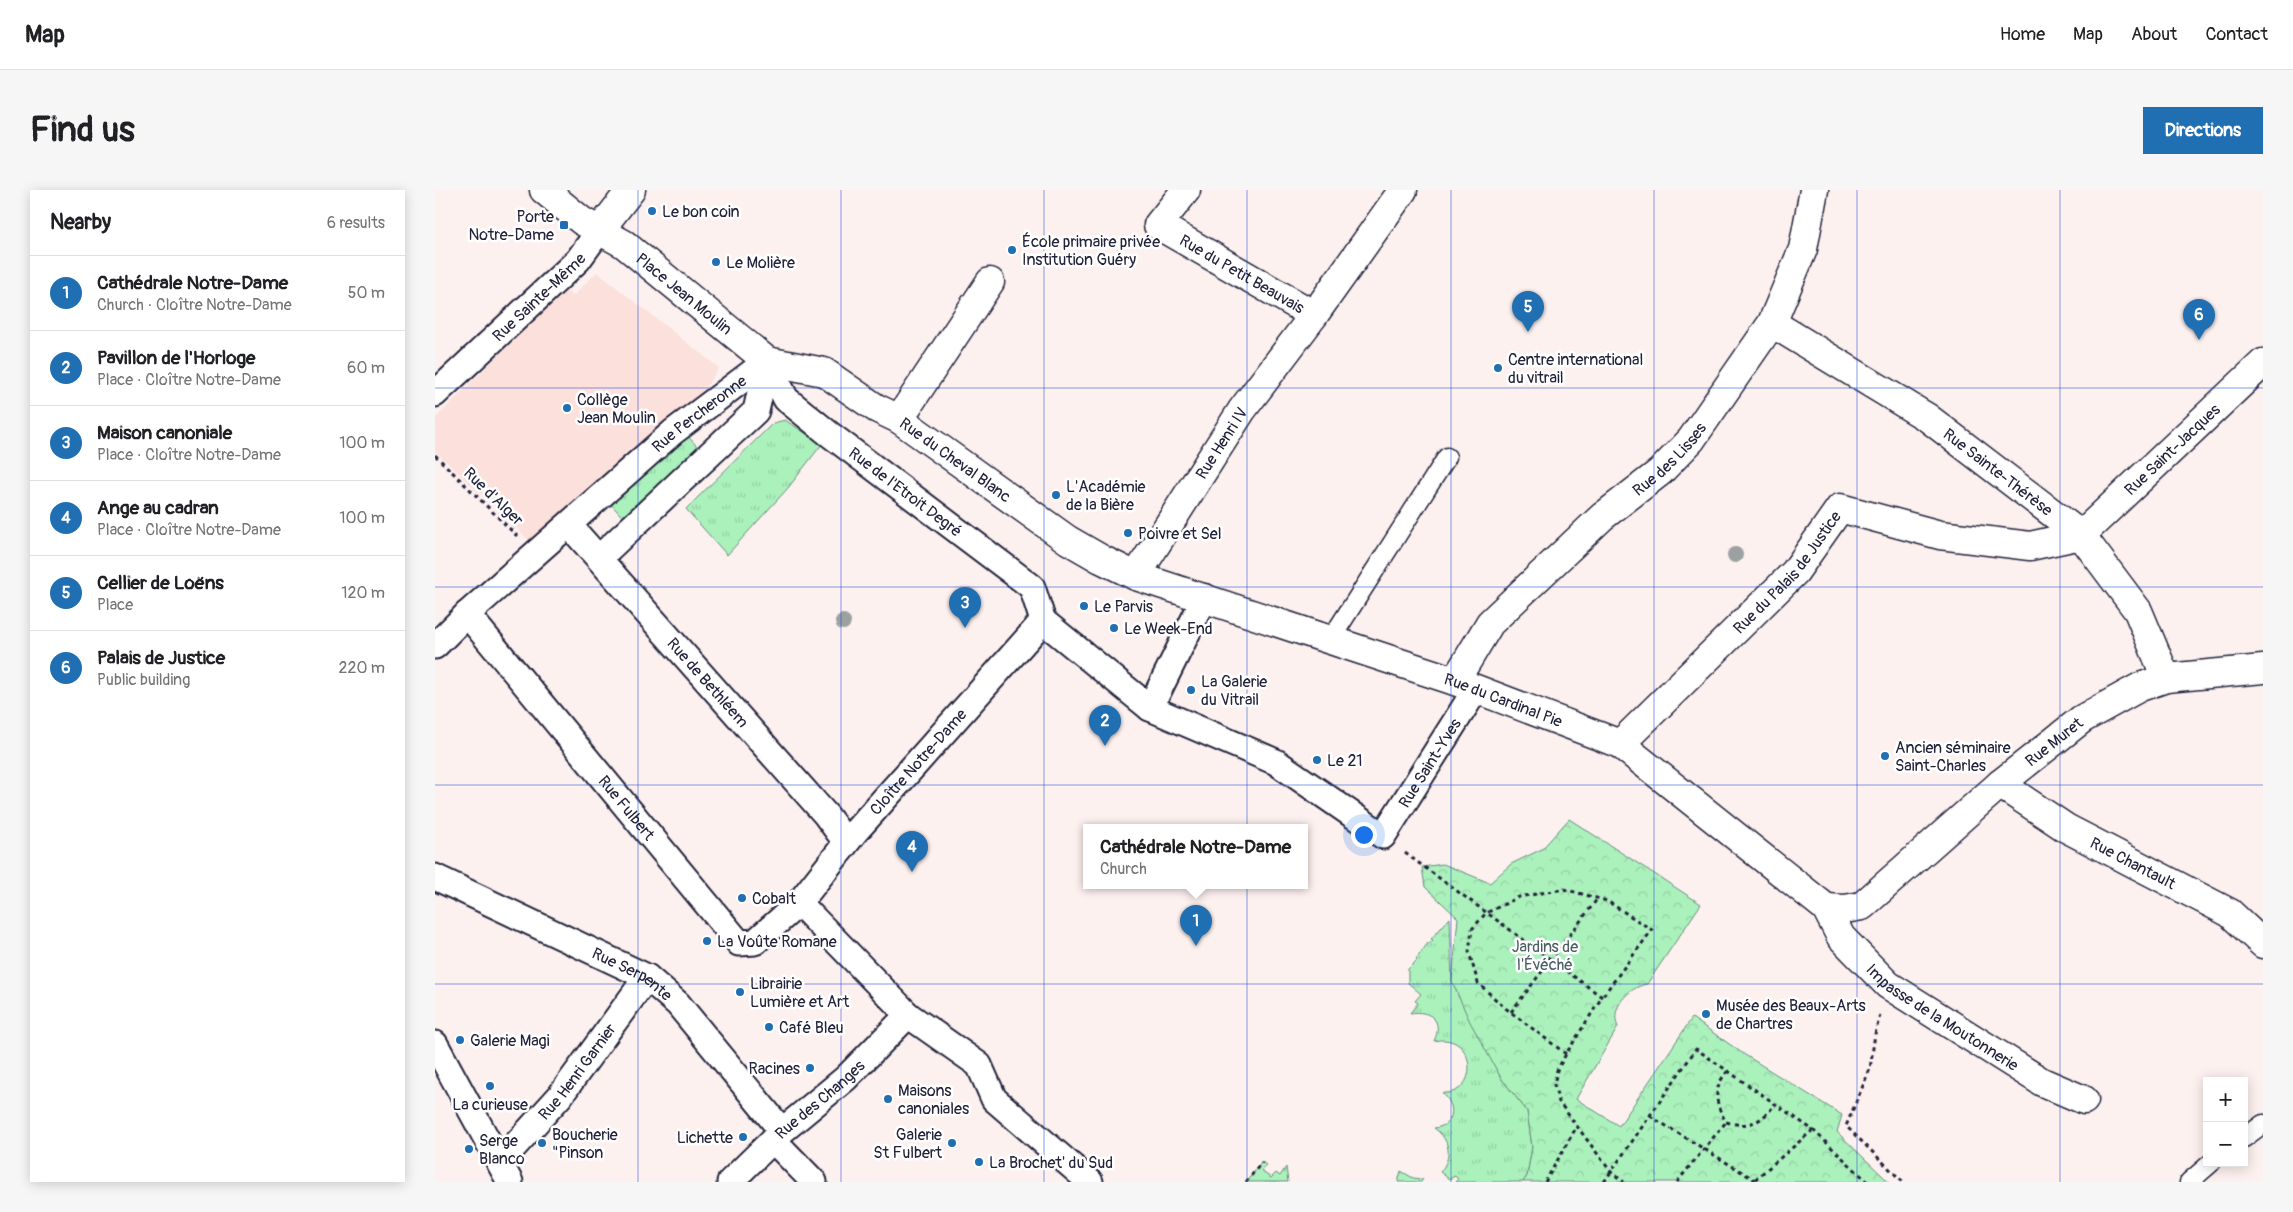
<!DOCTYPE html>
<html lang="en">
<head>
<meta charset="utf-8">
<style>
	:root { --surface:#fff; --page:#f6f6f6; --text:#202124; --muted:#757577; --line:#e0e0e0; --accent:#1f6fb2 }
	body { margin:0; font-family:Pangolin,sans-serif; background:var(--page); color:var(--text) }
	.controls { position:absolute; right:15px; bottom:15px; display:grid; overflow:hidden; border-radius:0px; box-shadow:0 2px 12px #0003 }
	.controls button { width:45px; height:45px; display:grid; place-items:center; padding:0; border:0; border-bottom:1px solid var(--line); background:var(--surface); color:var(--text); font:25px sans-serif }
	.you { position:absolute; left:928px; top:644px; width:18px; height:18px; margin:-12px; border:4px solid #fff; border-radius:50%; background:#1a73e8; box-shadow:0 0 0 8px #1a73e833 }
	.badge { display:grid; place-items:center; width:32px; height:32px; border-radius:50%; background:var(--accent); color:#fff; font-size:16px; font-weight:700 }
	.pin { position:absolute; translate:-50% -41px; filter:drop-shadow(0 1px 2px #0008) }
	.pin::after { content:''; position:absolute; top:26px; width:18px; height:15px; background:inherit; clip-path:polygon(0 0,100% 0,50% 100%) }
	.popup { position:absolute; left:648px; top:634px; width:225px; height:65px; box-sizing:border-box; display:grid; place-content:center; border-radius:0px; background:var(--surface); filter:drop-shadow(0 1px 4px #0005); font-size:16px; white-space:nowrap; color:var(--muted) }
	.popup b { font-size:19px; color:var(--text) }
	.popup::after { content:''; position:absolute; left:50%; top:100%; margin-left:-10px; border:10px solid transparent; border-top-color:var(--surface) }
	.list { margin:0; padding:0; list-style:none }
	h2 { display:flex; justify-content:space-between; align-items:center; height:65px; margin:0; padding:0 20px; font-size:21px }
	h2 small { font-size:16px; font-weight:400; color:var(--muted) }
	.list li { display:grid; grid-template-columns:32px 1fr auto; gap:15px; align-items:center; box-sizing:border-box; height:75px; padding:0 20px; border-top:1px solid var(--line) }
	.list b { display:block; font-size:19px; white-space:nowrap }
	.list p { margin:0; font-size:16px; white-space:nowrap; color:var(--muted) }
	.list em { font-size:16px; font-style:normal; color:var(--muted) }
	.map { position:relative; flex:none; width:1828px; height:992px; overflow:hidden; border-radius:0px }
	header { display:flex; align-items:center; gap:30px; box-sizing:border-box; height:70px; padding:0 25px; background:var(--surface); border-bottom:1px solid var(--line) }
	header strong { font-size:24px }
	nav { display:flex; gap:28px; margin-inline-start:auto; font-size:18px }
	.intro { display:flex; align-items:center; justify-content:space-between; box-sizing:border-box; height:120px; padding:0 30px }
	h1 { margin:0; font-size:35px }
	.button { padding:12px 22px; border-radius:0px; background:var(--accent); color:#fff; font-size:18px; font-weight:700 }
	main { display:flex; gap:30px; padding:0 30px }
	aside { flex:1; background:var(--surface); border-radius:0px; box-shadow:0 2px 12px #0003 }
	.map>svg:first-child { display:block }
	.built { fill:#fbe0dc }
	.grass { fill:url(#grass-tufts); stroke:#668a7c }
	.park { fill:url(#park-crowns); stroke:#668a7c }
	.lines { fill:none; stroke-linecap:round; stroke-linejoin:round }
	.service-casing { stroke:#22223b; stroke-width:21 }
	.pedestrian-casing { stroke:#22223b; stroke-width:29 }
	.minor-casing { stroke:#22223b; stroke-width:31 }
	.path { stroke:#22223b; stroke-width:3; stroke-dasharray:4 4; stroke-linecap:butt }
	.service { stroke:#fff; stroke-width:18 }
	.pedestrian { stroke:#fff; stroke-width:25 }
	.minor { stroke:#fff; stroke-width:28 }
	.tree { fill:#9ba1a1 }
	.grid { fill:none; stroke:#1d4ed8; stroke-width:1; stroke-opacity:0.55 }
	.poi-dot { fill:#1f6fb2; stroke:#fff; stroke-width:2 }
	.labels { text-anchor:middle; stroke-width:5; stroke-linejoin:round; paint-order:stroke }
	.poi-label { font-size:16px; fill:#22223b; stroke:#fff; text-anchor:start }
	.street-label { font-size:16px; fill:#22223b; stroke:#fff }
	.park-label { font-size:16px; fill:#4b6062; stroke:#fff }
</style>
</head>
<body>
<header>
<strong>Map</strong>
<nav><a>Home</a><a>Map</a><a>About</a><a>Contact</a></nav>
</header>
<div class="intro"><h1>Find us</h1><a class="button">Directions</a></div>
<main>
<aside>
<h2>Nearby<small>6 results</small></h2>
<ul class="list">
<li><span class="badge">1</span><div><b>Cathédrale Notre-Dame</b><p>Church · Cloître Notre-Dame</p></div><em>50 m</em></li>
<li><span class="badge">2</span><div><b>Pavillon de l'Horloge</b><p>Place · Cloître Notre-Dame</p></div><em>60 m</em></li>
<li><span class="badge">3</span><div><b>Maison canoniale</b><p>Place · Cloître Notre-Dame</p></div><em>100 m</em></li>
<li><span class="badge">4</span><div><b>Ange au cadran</b><p>Place · Cloître Notre-Dame</p></div><em>100 m</em></li>
<li><span class="badge">5</span><div><b>Cellier de Loëns</b><p>Place</p></div><em>120 m</em></li>
<li><span class="badge">6</span><div><b>Palais de Justice</b><p>Public building</p></div><em>220 m</em></li>
</ul>
</aside>
<div class="map">
<svg width="1828" height="992" viewBox="0 0 1828 992">
	<defs>
		<pattern id="grass-tufts" width="24" height="20" patternUnits="userSpaceOnUse" patternTransform="scale(1.25)"><rect width="24" height="20" fill="#abf1bc"/><path d="M3 7l-1-3M5 7V3M7 7l1-3M15 17l-1-3M17 17v-4M19 17l1-3" fill="none" stroke="#93cea2"/></pattern>
		<pattern id="park-crowns" width="20" height="18" patternUnits="userSpaceOnUse" patternTransform="scale(1.25)"><rect width="20" height="18" fill="#abf1bc"/><path d="M2 6a3 3 0 1 1 6 0M12 15a3 3 0 1 1 6 0" fill="none" stroke="#93cea2"/></pattern>
	</defs>
	<rect width="100%" height="100%" fill="#fdf1ef"/>
	<filter id="ink" filterUnits="userSpaceOnUse"><feTurbulence type="fractalNoise" baseFrequency=".02" numOctaves="2"/><feDisplacementMap in="SourceGraphic" scale="10" xChannelSelector="R" yChannelSelector="G"/><feConvolveMatrix kernelMatrix="1 2 1 2 8 2 1 2 1" color-interpolation-filters="sRGB"/></filter>
	<g filter="url(#ink)">
		<path class="built" d="M162 82 284 178 265 206 100 356 0 261V229L129 99 138 106Z"/>
		<path class="grass" d="M350 230 387 254 353 298 292 365 251 319 338 233Z
			M250 243 268 263 192 332 174 312Z
			M1015 728 1017 791 1066 888 1092 921 1097 957 1092 986 1088 992H1020L1023 989 1020 986 1014 989 1005 982C1018 967 1015 949 999 938 1020 936 1022 915 1007 903 1046 906 1042 841 999 851 1009 830 995 820 975 823L983 813 980 811 986 804 973 793V779L982 770 981 769 993 753H995L998 750 996 749Z
			M827 972 831 975 826 981 836 988 841 983 845 986 851 977 853 992H811Z
			M966 981 978 988 988 989 986 992H963Z"/>
		<path class="park" d="M1134 629 1266 714 1212 794C1194 797 1174 818 1183 837L1141 909 1184 936 1257 828 1310 865 1407 925 1402 942 1454 992H1088L1092 986 1097 957 1092 921 1066 888 1034 830 1017 791 1023 728 990 697 987 677 1008 674 1055 693 1076 674 1107 659Z"/>
		<g class="lines">
			<g class="service-casing">
				<path id="service" d="M896 449 1012 267
					M1809 948 1828 934
					M1754 992 1776 973"/>
			</g>
			<g class="pedestrian-casing">
				<g id="pedestrian">
					<path id="s1" d="M332 171 351 209 393 243 597 397 608 431"/>
					<path id="s2" d="M0 204 143 70 164 41"/>
					<path id="s3" d="M134 335 391 625 411 652"/>
					<path d="M165 367 321 221 332 171"/>
					<path id="s4" d="M32 424 304 753 320 752 364 713"/>
					<path id="s5" d="M0 456 32 424 238 242 332 171"/>
					<path d="M715 518 770 407"/>
					<path id="s6" d="M0 687 212 787 243 814 347 941"/>
					<path d="M0 854 75 992"/>
					<path d="M338 950 379 992"/>
					<path id="s7" d="M65 972 125 906 212 787"/>
					<path id="s8" d="M295 992 347 941 411 888 473 825"/>
					<path id="s9" d="M655 992 559 909 544 875 473 825 364 713 420 642 608 431 715 518 841 572 948 646 1041 499"/>
				</g>
			</g>
			<g class="minor-casing">
				<g id="minor">
					<path id="s10" d="M109 0 147 31 189 54 332 171 389 182 441 218 464 229 633 350 666 369 701 386 1020 491 1185 554 1391 718 1406 747 1453 795 1607 892 1649 910"/>
					<path id="s11" d="M751 0 723 35 879 125"/>
					<path d="M164 41 196 0"/>
					<path id="s12" d="M1337 133 1493 228 1646 345 1703 421 1731 488"/>
					<path d="M464 229 555 92"/>
					<path id="s13" d="M701 386 807 220 879 125 968 0"/>
					<path id="s14" d="M1020 491 1055 433 1167 327 1225 282 1256 250 1337 133 1368 59 1379 0"/>
					<path id="s15" d="M1185 554 1360 382 1405 318 1505 345 1595 356 1646 345 1828 173"/>
					<path id="s16" d="M1565 594 1631 638 1795 723 1828 754"/>
					<path id="s17" d="M1391 718 1410 719 1427 716 1565 594 1647 529 1705 497 1731 488 1828 479"/>
				</g>
			</g>
			<path class="path" d="M0 265 82 346
				M970 663 1167 807 1131 864 1122 880 1119 895 1124 912 1176 982 1189 992
				M1076 822 1163 708
				M1445 825 1440 844 1435 879 1411 936 1468 992
				M1131 864 1069 817 1043 793 1034 762 1037 739 1051 723 1084 707 1129 699 1172 711 1217 740 1167 807
				M1293 881C1277 898 1280 913 1291 932 1314 938 1326 933 1340 914
				M1215 926 1320 990
				M1378 940 1433 992
				M811 992 827 972
				M1110 992 1142 936
				M1169 992 1261 859 1378 940 1317 992
				M1242 992 1291 932
				M1340 992H1341"/>
			<use href="#service" class="service"/>
			<use href="#pedestrian" class="pedestrian"/>
			<use href="#minor" class="minor"/>
		</g>
		<g class="tree">
			<circle cx="1300" cy="365" r="8"/>
			<circle cx="408" cy="432" r="8"/>
		</g>
	</g>
	<path class="grid" d="M203 0V992M406 0V992M609 0V992M812 0V992M1016 0V992M1219 0V992M1422 0V992M1625 0V992M0 198H1828M0 397H1828M0 595H1828M0 794H1828"/>
	<g class="poi-dot">
		<circle cx="217" cy="21" r="5"/>
		<rect x="124" y="30" width="10" height="10" rx="2.5"/>
		<circle cx="577" cy="60" r="5"/>
		<circle cx="281" cy="72" r="5"/>
		<circle cx="1063" cy="178" r="5"/>
		<circle cx="132" cy="218" r="5"/>
		<circle cx="621" cy="305" r="5"/>
		<circle cx="693" cy="343" r="5"/>
		<circle cx="649" cy="416" r="5"/>
		<circle cx="679" cy="438" r="5"/>
		<circle cx="756" cy="500" r="5"/>
		<circle cx="1450" cy="566" r="5"/>
		<circle cx="882" cy="570" r="5"/>
		<circle cx="307" cy="708" r="5"/>
		<circle cx="272" cy="751" r="5"/>
		<circle cx="305" cy="802" r="5"/>
		<circle cx="1271" cy="824" r="5"/>
		<circle cx="334" cy="837" r="5"/>
		<circle cx="25" cy="850" r="5"/>
		<circle cx="375" cy="878" r="5"/>
		<circle cx="55" cy="896" r="5"/>
		<circle cx="453" cy="909" r="5"/>
		<circle cx="308" cy="947" r="5"/>
		<circle cx="107" cy="953" r="5"/>
		<circle cx="517" cy="953" r="5"/>
		<circle cx="34" cy="959" r="5"/>
		<circle cx="544" cy="972" r="5"/>
	</g>
	<g class="labels">
		<g class="poi-label">
			<text x="227" y="27">Le bon coin</text>
			<text x="119" y="32" text-anchor="end">Porte<tspan x="119" dy="18">Notre-Dame</tspan></text>
			<text x="587" y="57">École primaire privée<tspan x="587" dy="18">Institution Guéry</tspan></text>
			<text x="291" y="78">Le Molière</text>
			<text x="1073" y="175">Centre international<tspan x="1073" dy="18">du vitrail</tspan></text>
			<text x="142" y="215">Collège<tspan x="142" dy="18">Jean Moulin</tspan></text>
			<text x="631" y="302">L'Académie<tspan x="631" dy="18">de la Bière</tspan></text>
			<text x="703" y="349">Poivre et Sel</text>
			<text x="659" y="422">Le Parvis</text>
			<text x="689" y="444">Le Week-End</text>
			<text x="766" y="497">La Galerie<tspan x="766" dy="18">du Vitrail</tspan></text>
			<text x="1460" y="563">Ancien séminaire<tspan x="1460" dy="18">Saint-Charles</tspan></text>
			<text x="892" y="576">Le 21</text>
			<text x="317" y="714">Cobalt</text>
			<text x="282" y="757">La Voûte Romane</text>
			<text x="315" y="799">Librairie<tspan x="315" dy="18">Lumière et Art</tspan></text>
			<text x="1281" y="821">Musée des Beaux-Arts<tspan x="1281" dy="18">de Chartres</tspan></text>
			<text x="344" y="843">Café Bleu</text>
			<text x="35" y="856">Galerie Magi</text>
			<text x="365" y="884" text-anchor="end">Racines</text>
			<text x="463" y="906">Maisons<tspan x="463" dy="18">canoniales</tspan></text>
			<text x="55" y="920" text-anchor="middle">La curieuse</text>
			<text x="117" y="950">Boucherie<tspan x="117" dy="18">"Pinson</tspan></text>
			<text x="507" y="950" text-anchor="end">Galerie<tspan x="507" dy="18">St Fulbert</tspan></text>
			<text x="298" y="953" text-anchor="end">Lichette</text>
			<text x="44" y="956">Serge<tspan x="44" dy="18">Blanco</tspan></text>
			<text x="554" y="978">La Brochet' du Sud</text>
		</g>
		<g class="street-label">
			<text dy="6" stroke="none"><textPath href="#s11" startOffset="142">Rue du Petit Beauvais</textPath></text>
			<text dy="6" stroke="none"><textPath href="#s10" startOffset="175">Place Jean Moulin</textPath></text>
			<text dy="6" stroke="none"><textPath href="#s2" startOffset="142">Rue Sainte-Même</textPath></text>
			<text dy="6" stroke="none"><textPath href="#s5" startOffset="352">Rue Percheronne</textPath></text>
			<text dy="6" stroke="none"><textPath href="#s13" startOffset="158">Rue Henri IV</textPath></text>
			<text dy="6" stroke="none"><textPath href="#s15" startOffset="695">Rue Saint-Jacques</textPath></text>
			<text dy="6" stroke="none"><textPath href="#s14" startOffset="311">Rue des Lisses</textPath></text>
			<text dy="6" stroke="none"><textPath href="#s10" startOffset="498">Rue du Cheval Blanc</textPath></text>
			<text dy="6" stroke="none"><textPath href="#s12" startOffset="271">Rue Sainte-Thérèse</textPath></text>
			<text dy="6" stroke="none"><textPath href="#s1" startOffset="194">Rue de l'Etroit Degré</textPath></text>
			<text transform="translate(59 306) rotate(44)" y="6">Rue d'Alger</text>
			<text dy="6" stroke="none"><textPath href="#s15" startOffset="240">Rue du Palais de Justice</textPath></text>
			<text dy="6" stroke="none"><textPath href="#s3" startOffset="210">Rue de Bethléem</textPath></text>
			<text dy="6" stroke="none"><textPath href="#s10" startOffset="1101">Rue du Cardinal Pie</textPath></text>
			<text dy="6" stroke="none"><textPath href="#s17" startOffset="289">Rue Muret</textPath></text>
			<text dy="6" stroke="none"><textPath href="#s9" startOffset="592">Cloître Notre-Dame</textPath></text>
			<text dy="6" stroke="none"><textPath href="#s9" startOffset="1272">Rue Saint-Yves</textPath></text>
			<text dy="6" stroke="none"><textPath href="#s4" startOffset="251">Rue Fulbert</textPath></text>
			<text dy="6" stroke="none"><textPath href="#s16" startOffset="155">Rue Chantault</textPath></text>
			<text dy="6" stroke="none"><textPath href="#s6" startOffset="220">Rue Serpente</textPath></text>
			<text dy="6" stroke="none"><textPath href="#s10" startOffset="1652">Impasse de la Moutonnerie</textPath></text>
			<text dy="6" stroke="none"><textPath href="#s7" startOffset="119">Rue Henri Garnier</textPath></text>
			<text dy="6" stroke="none"><textPath href="#s8" startOffset="122">Rue des Changes</textPath></text>
		</g>
		<g class="park-label">
			<text x="1110" y="762">Jardins de<tspan x="1110" dy="18">l'Évéché</tspan></text>
		</g>
	</g>
</svg>
<div class="controls">
<button>+</button>
<button>−</button>
</div>
<div class="you"></div>
<div class="pin badge" style="left:761px;top:756px">1</div>
<div class="popup"><b>Cathédrale Notre-Dame</b>Church</div>
<div class="pin badge" style="left:670px;top:556px">2</div>
<div class="pin badge" style="left:530px;top:438px">3</div>
<div class="pin badge" style="left:477px;top:682px">4</div>
<div class="pin badge" style="left:1093px;top:142px">5</div>
<div class="pin badge" style="left:1764px;top:150px">6</div>
</div>
</main>
</body>
</html>
